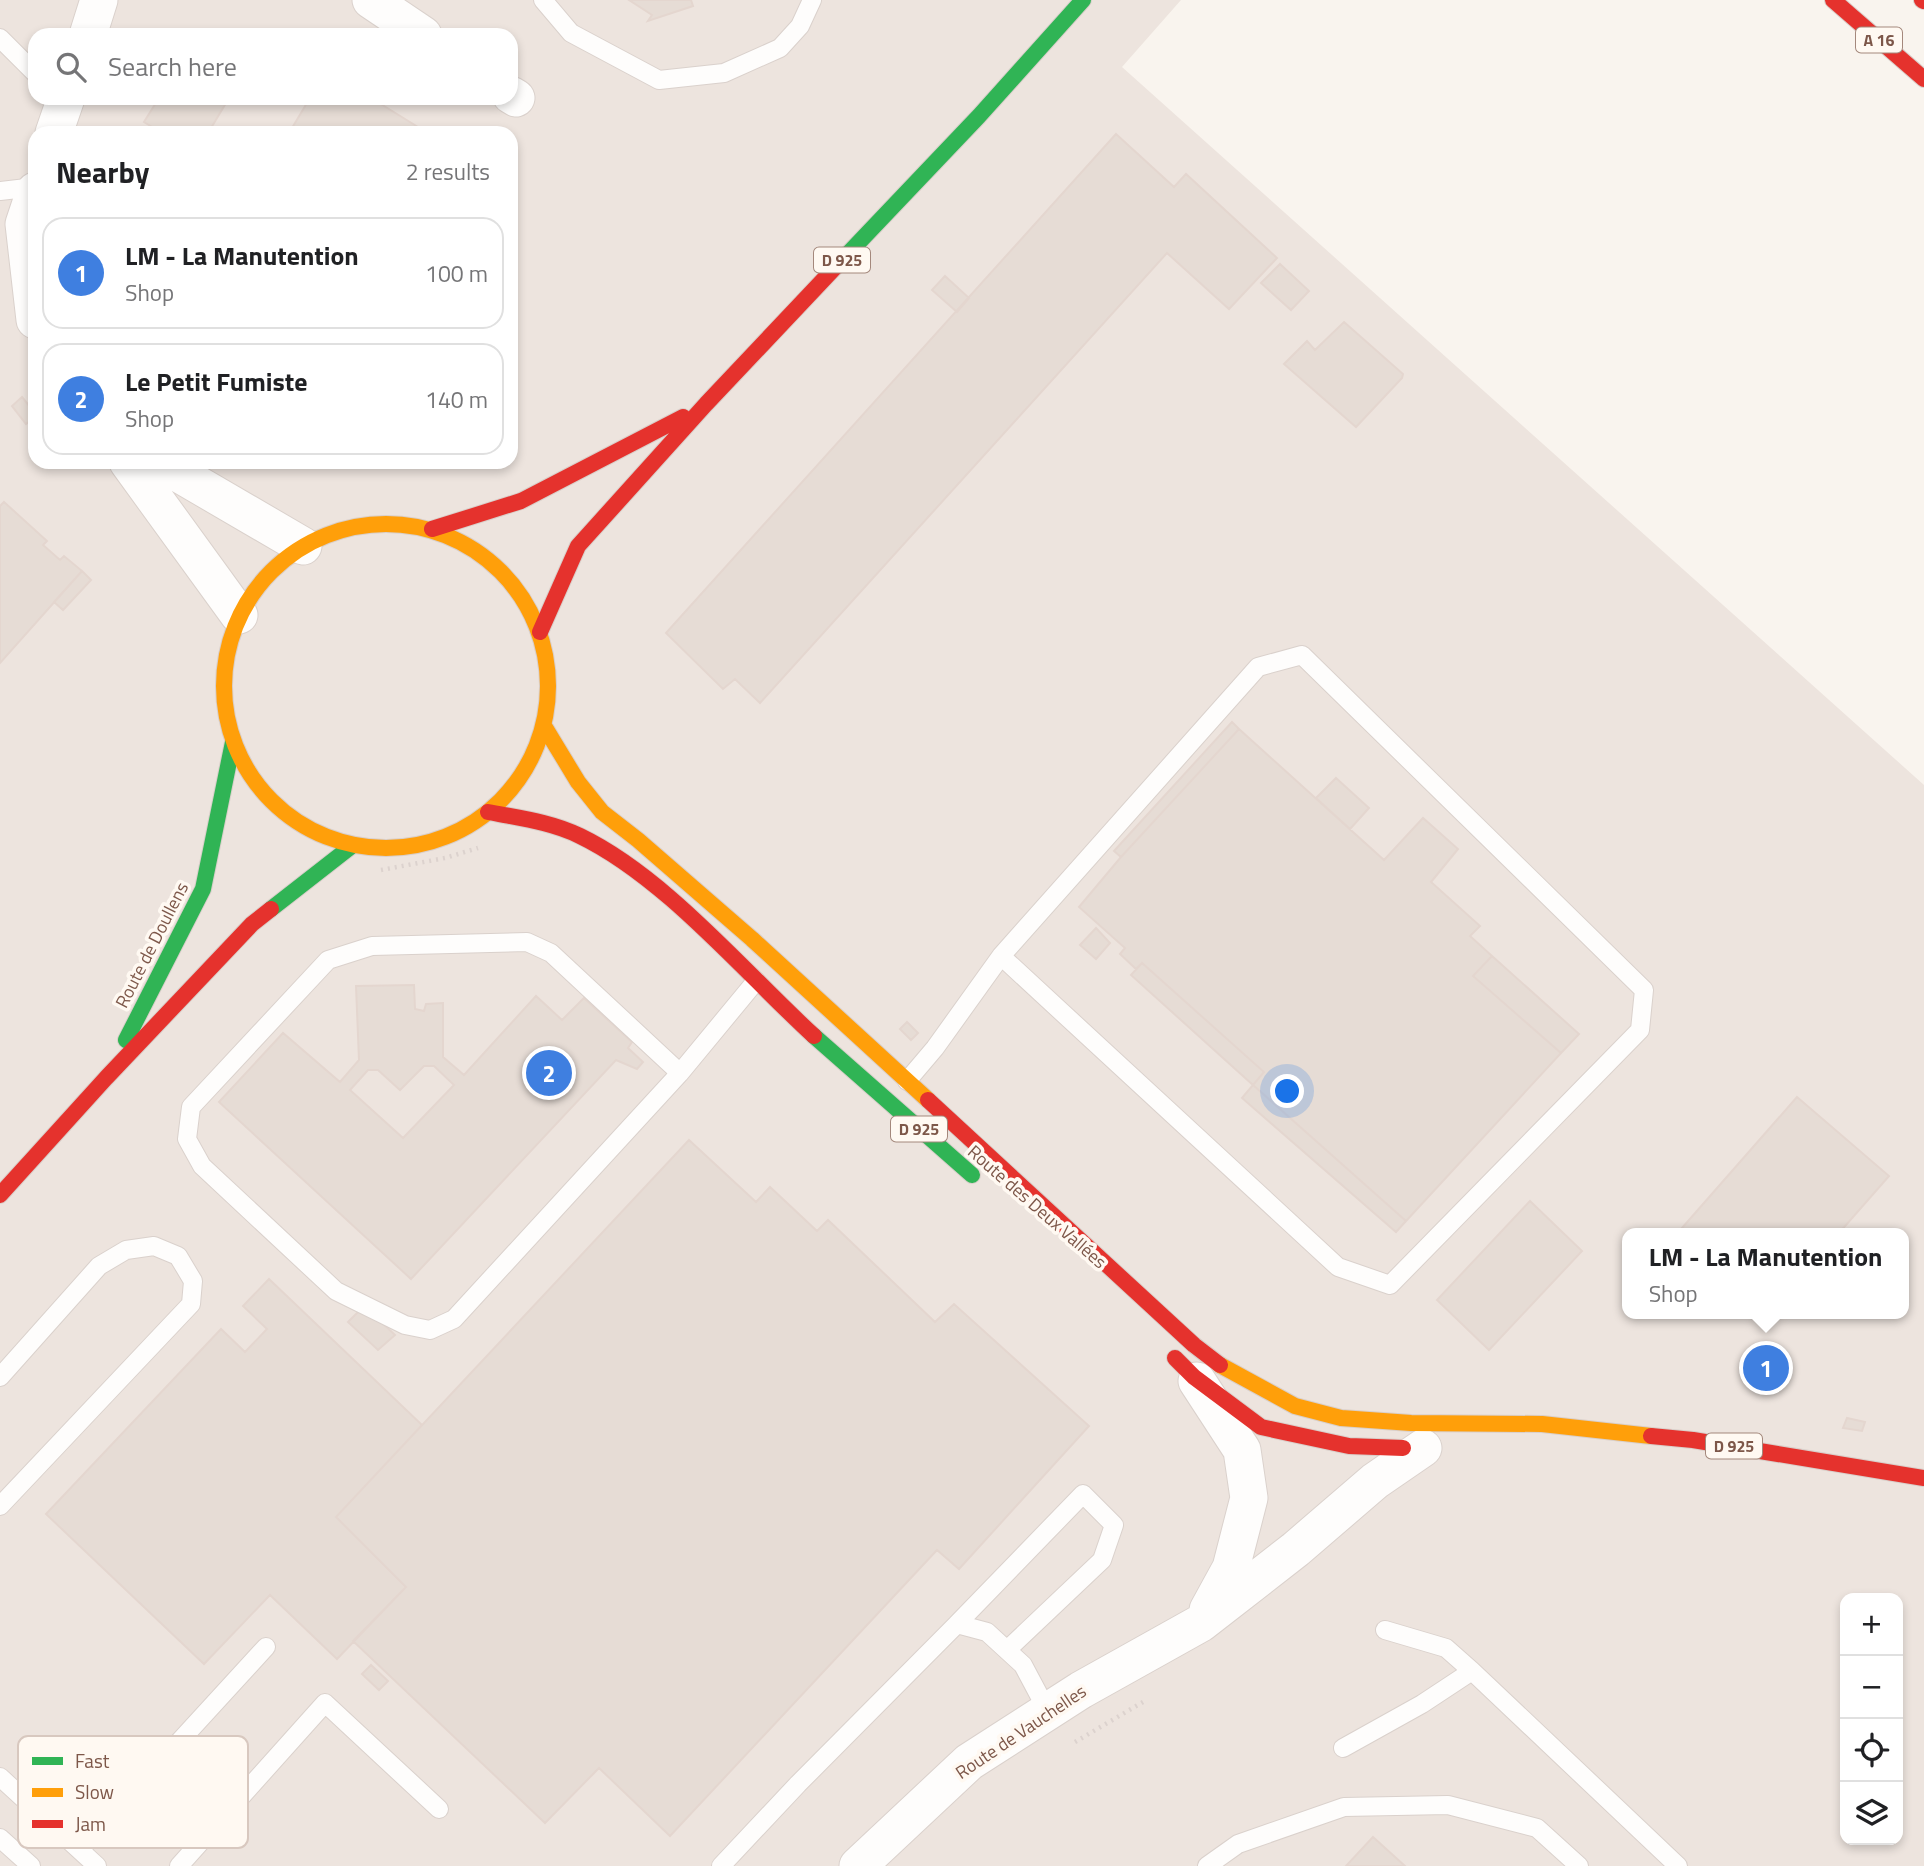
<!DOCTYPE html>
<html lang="en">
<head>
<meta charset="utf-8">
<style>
	:root { --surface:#fff; --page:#f6f6f6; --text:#202124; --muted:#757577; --line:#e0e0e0; --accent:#db2777 }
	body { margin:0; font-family:"Titillium Web",sans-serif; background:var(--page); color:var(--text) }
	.controls { position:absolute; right:21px; bottom:21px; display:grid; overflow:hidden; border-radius:14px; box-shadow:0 4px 10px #0003 }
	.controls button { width:63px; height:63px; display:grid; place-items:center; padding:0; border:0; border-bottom:2px solid var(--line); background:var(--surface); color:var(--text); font:35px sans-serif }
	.you { position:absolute; left:1288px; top:1092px; width:24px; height:24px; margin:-18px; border:5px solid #fff; border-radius:50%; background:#1a73e8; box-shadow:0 0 0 10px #1a73e833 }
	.badge { display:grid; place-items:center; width:46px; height:46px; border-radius:50%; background:var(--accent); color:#fff; font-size:23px; font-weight:700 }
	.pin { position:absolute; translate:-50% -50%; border:4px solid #fff; box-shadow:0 2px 7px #0006 }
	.popup { position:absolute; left:1622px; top:1228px; width:287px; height:91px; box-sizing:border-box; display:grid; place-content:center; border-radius:14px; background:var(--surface); filter:drop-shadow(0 2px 5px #0005); font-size:23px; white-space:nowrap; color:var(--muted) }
	.popup b { font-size:26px; color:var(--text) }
	.popup::after { content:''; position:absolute; left:50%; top:100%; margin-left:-14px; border:14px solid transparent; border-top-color:var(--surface) }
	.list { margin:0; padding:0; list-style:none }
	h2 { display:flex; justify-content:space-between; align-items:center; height:91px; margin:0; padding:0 28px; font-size:30px }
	h2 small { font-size:23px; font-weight:400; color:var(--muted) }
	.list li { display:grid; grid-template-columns:46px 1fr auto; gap:21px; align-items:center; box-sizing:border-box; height:112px; margin:0 14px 14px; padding:0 14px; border:2px solid var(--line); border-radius:21px }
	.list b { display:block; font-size:26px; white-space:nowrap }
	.list p { margin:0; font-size:23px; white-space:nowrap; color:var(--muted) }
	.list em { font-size:23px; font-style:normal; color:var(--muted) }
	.icon { flex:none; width:38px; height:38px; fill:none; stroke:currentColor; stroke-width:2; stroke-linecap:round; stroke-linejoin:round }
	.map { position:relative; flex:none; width:1924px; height:1866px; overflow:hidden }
	.search { position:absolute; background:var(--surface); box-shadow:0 4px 10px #0003; left:28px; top:28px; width:490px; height:77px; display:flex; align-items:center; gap:18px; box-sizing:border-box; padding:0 24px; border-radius:21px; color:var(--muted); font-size:26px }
	.panel { position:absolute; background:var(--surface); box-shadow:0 4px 10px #0003; left:28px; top:126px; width:490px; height:343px; border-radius:21px }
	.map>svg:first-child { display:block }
	.industrial { fill:#ede4de; fill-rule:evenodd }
	.building { fill:#e6dcd5; stroke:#e4d6cf; stroke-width:2; fill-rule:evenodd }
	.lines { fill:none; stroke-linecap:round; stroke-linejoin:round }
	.lane-casing { stroke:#dad1cc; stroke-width:20 }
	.street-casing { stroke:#dad1cc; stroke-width:39 }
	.fast-casing { stroke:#d9cfca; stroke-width:18 }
	.slow-casing { stroke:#d9cfca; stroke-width:18 }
	.jam-casing { stroke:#d9cfca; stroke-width:18 }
	.path { stroke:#dcd2ce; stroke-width:4.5; stroke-dasharray:2 5; stroke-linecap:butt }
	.lane { stroke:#fefdfc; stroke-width:18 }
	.street { stroke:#fefdfc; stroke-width:37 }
	.fast { stroke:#30b455; stroke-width:16 }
	.slow { stroke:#ff9f0a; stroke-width:16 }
	.jam { stroke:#e5322d; stroke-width:16 }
	.labels { text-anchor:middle; stroke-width:7; stroke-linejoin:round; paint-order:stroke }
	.shield { fill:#fff9f2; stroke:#a4887c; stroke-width:2 }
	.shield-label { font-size:16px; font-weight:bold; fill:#7d5749 }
	.street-label { font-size:18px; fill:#7d5749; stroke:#fff9f2 }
	.key { fill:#fff9f2; stroke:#d8c8bf; stroke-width:2 }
	.key-label { font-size:19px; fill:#7d5749 }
</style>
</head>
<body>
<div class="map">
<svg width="1924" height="1866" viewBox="0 0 1924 1866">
	<rect width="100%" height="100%" fill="#f9f4ee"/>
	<path class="industrial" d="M0 0H1181L1122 67 1924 785V1866H0ZM35 35H511V98H35ZM35 133H511V462H35ZM1628 1233H1904V1314H1628ZM1845 1598H1898V1840H1845Z"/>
	<path class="building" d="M629 0H691L693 6 648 21 652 15Z
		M159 98H229L208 133H162L144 122Z
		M310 98H371L418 127 415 133H289Z
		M1116 134 1174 187 1186 174 1277 258 1229 309 1167 253 760 703 735 679 723 689 666 633Z
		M1280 264 1309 291 1291 310 1261 283Z
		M945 276 969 298 957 312 932 290Z
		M1344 322 1403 374 1402 378 1356 427 1284 364 1307 341 1315 350Z
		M22 397 35 413V417L26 424 12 406Z
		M4 502 47 541 43 545 60 560 64 556 82 571 0 663V506Z
		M82 571 91 580 63 610 54 602Z
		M1232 722 1239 729 1121 857 1114 851Z
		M1239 729 1384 860 1423 818 1458 849 1431 882 1480 926 1470 936 1492 956 1473 976 1561 1053 1406 1221 1253 1085 1264 1072 1142 963 1136 969 1120 954 1125 948 1079 907 1121 857Z
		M1336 778 1369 808 1350 829 1316 798Z
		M1096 928 1110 943 1096 959 1080 945Z
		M1492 956 1579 1034 1561 1053 1473 976Z
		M1142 963 1264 1072 1253 1085 1131 975Z
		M414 985 415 1009 424 1011 426 1004 443 1003V1057L464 1075 536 996 562 1020 584 998 632 1042 628 1048 643 1062 637 1069 616 1060 411 1279 219 1102 283 1033 340 1082 359 1060 356 986ZM424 1066H434L454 1085 403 1138 350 1090 368 1070H378L400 1090Z
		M907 1022 918 1033 911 1040 900 1029Z
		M1253 1085 1406 1221 1396 1232 1242 1098Z
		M1797 1097 1889 1176 1839 1233H1688L1682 1228Z
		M689 1140 756 1202 770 1187 817 1231 828 1220 935 1322 954 1304 1089 1426 959 1569 937 1550 670 1836 599 1768 545 1823 353 1641 406 1587 336 1517Z
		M1530 1201 1582 1251 1489 1350 1437 1300Z
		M269 1279 422 1425 336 1517 406 1587 337 1659 270 1595 204 1664 46 1514 221 1329 245 1352 267 1329 243 1306Z
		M364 1306 395 1335 378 1350 348 1322Z
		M1847 1418 1865 1422 1862 1431 1843 1428Z
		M371 1665 388 1681 379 1690 362 1674Z
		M1373 1837 1405 1866H1346Z"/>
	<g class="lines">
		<g class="lane-casing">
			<path id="lane" d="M543 0 571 33 659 80 724 73 780 48 800 26 812 0
				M0 38 35 73
				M0 191 35 187
				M680 1073 551 953 527 942 372 946 328 960 191 1107 187 1139 202 1166 336 1291 405 1325 430 1330 454 1319 680 1073 756 981
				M907 1081 935 1048 1001 956 1258 667 1302 655 1644 990 1640 1030 1390 1285 1338 1267 1001 956
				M0 1377 99 1266 126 1250 154 1246 178 1256 193 1281 191 1304 0 1506
				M957 1624 1083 1494 1114 1525 1102 1560 1007 1650
				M1385 1630 1446 1648 1472 1671
				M1343 1748 1422 1704 1472 1671 1678 1866
				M0 1777 97 1866
				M0 1838 31 1866
				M80 1850 266 1647
				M179 1866 325 1703 439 1809
				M721 1866 798 1784 957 1624 987 1632 1023 1665 1048 1712
				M1207 1866 1238 1844 1344 1807 1448 1805 1537 1828 1579 1866"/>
		</g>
		<g class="street-casing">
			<path id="street" d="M371 0 423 35
				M88 35 99 0
				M511 95 516 98
				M54 133 66 98
				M35 191 24 224 35 320
				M128 462 239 615
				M159 462 303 546
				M1197 1381 1242 1450 1249 1498 1231 1568 1208 1610
				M858 1866 969 1762 1081 1690 1201 1623 1296 1549 1375 1481 1423 1448"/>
		</g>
		<g class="fast-casing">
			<path id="fast" d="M843 259 979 116 1083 0
				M271 909 353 845
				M814 1036 972 1175
				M126 1040 203 889 233 742"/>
		</g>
		<g class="slow-casing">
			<path id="slow" d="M224 686a162 162 0 1 1 324 0a162 162 0 1 1-324 0Z
				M544 726 578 782 602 812 638 840 752 939 928 1100
				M1220 1365 1295 1406 1341 1418 1411 1423 1542 1424 1651 1436"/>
		</g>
		<g class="jam-casing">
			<path id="jam" d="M1833 0 1924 79
				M1922 0 1924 1
				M432 529 521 501 683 417
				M540 632 578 546 706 404 843 259
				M488 812C519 818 552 822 580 836 665 877 744 972 814 1036
				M928 1100 1194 1345 1220 1365
				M0 1195 106 1078 252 924 271 909
				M1175 1358 1194 1377 1261 1427 1349 1446 1403 1448
				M1651 1436 1693 1440 1924 1478"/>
		</g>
		<path class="path" d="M381 870 445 858 478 848
			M1075 1742 1143 1702"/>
		<use href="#lane" class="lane"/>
		<use href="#street" class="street"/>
		<use href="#fast" class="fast"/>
		<use href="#slow" class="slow"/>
		<use href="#jam" class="jam"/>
	</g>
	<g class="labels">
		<g class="shield">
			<rect x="1856" y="27.5" width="46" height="25" rx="5"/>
			<rect x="814" y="247.5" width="56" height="25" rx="5"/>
			<rect x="891" y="1116.5" width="56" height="25" rx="5"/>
			<rect x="1706" y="1433.5" width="56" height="25" rx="5"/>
		</g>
		<g class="shield-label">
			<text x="1879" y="46">A 16</text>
			<text x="842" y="266">D 925</text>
			<text x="919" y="1135">D 925</text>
			<text x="1734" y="1452">D 925</text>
		</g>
		<g class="street-label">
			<text transform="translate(152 945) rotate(-63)" y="6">Route de Doullens</text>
			<text transform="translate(1037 1207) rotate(41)" y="6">Route des Deux Vallées</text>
			<text transform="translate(1021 1732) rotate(-34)" y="6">Route de Vauchelles</text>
		</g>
	</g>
	<rect x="18" y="1736" width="230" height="112" rx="10" class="key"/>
	<rect x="32" y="1757" width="31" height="8" fill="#30b455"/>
	<rect x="32" y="1788" width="31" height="9" fill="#ff9f0a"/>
	<rect x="32" y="1820" width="31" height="8" fill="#e5322d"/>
	<g class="key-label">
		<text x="75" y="1768">Fast</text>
		<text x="75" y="1799">Slow</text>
		<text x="75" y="1831">Jam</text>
	</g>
</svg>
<div class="controls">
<button>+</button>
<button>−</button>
<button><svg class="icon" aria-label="locate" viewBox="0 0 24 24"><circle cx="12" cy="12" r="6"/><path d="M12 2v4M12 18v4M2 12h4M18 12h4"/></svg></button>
<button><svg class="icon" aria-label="layers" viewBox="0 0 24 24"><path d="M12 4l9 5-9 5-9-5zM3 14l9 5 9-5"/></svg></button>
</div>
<div class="you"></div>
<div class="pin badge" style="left:1766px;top:1368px;background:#3f7fe0">1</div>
<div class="popup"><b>LM - La Manutention</b>Shop</div>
<div class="pin badge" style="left:549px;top:1073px;background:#3f7fe0">2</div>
<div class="search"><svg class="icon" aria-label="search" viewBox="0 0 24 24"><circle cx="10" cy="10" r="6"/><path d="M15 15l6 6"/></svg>Search here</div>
<section class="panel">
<h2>Nearby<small>2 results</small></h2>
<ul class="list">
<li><span class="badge" style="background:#3f7fe0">1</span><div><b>LM - La Manutention</b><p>Shop</p></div><em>100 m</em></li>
<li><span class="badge" style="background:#3f7fe0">2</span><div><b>Le Petit Fumiste</b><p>Shop</p></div><em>140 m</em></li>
</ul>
</section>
</div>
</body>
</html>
